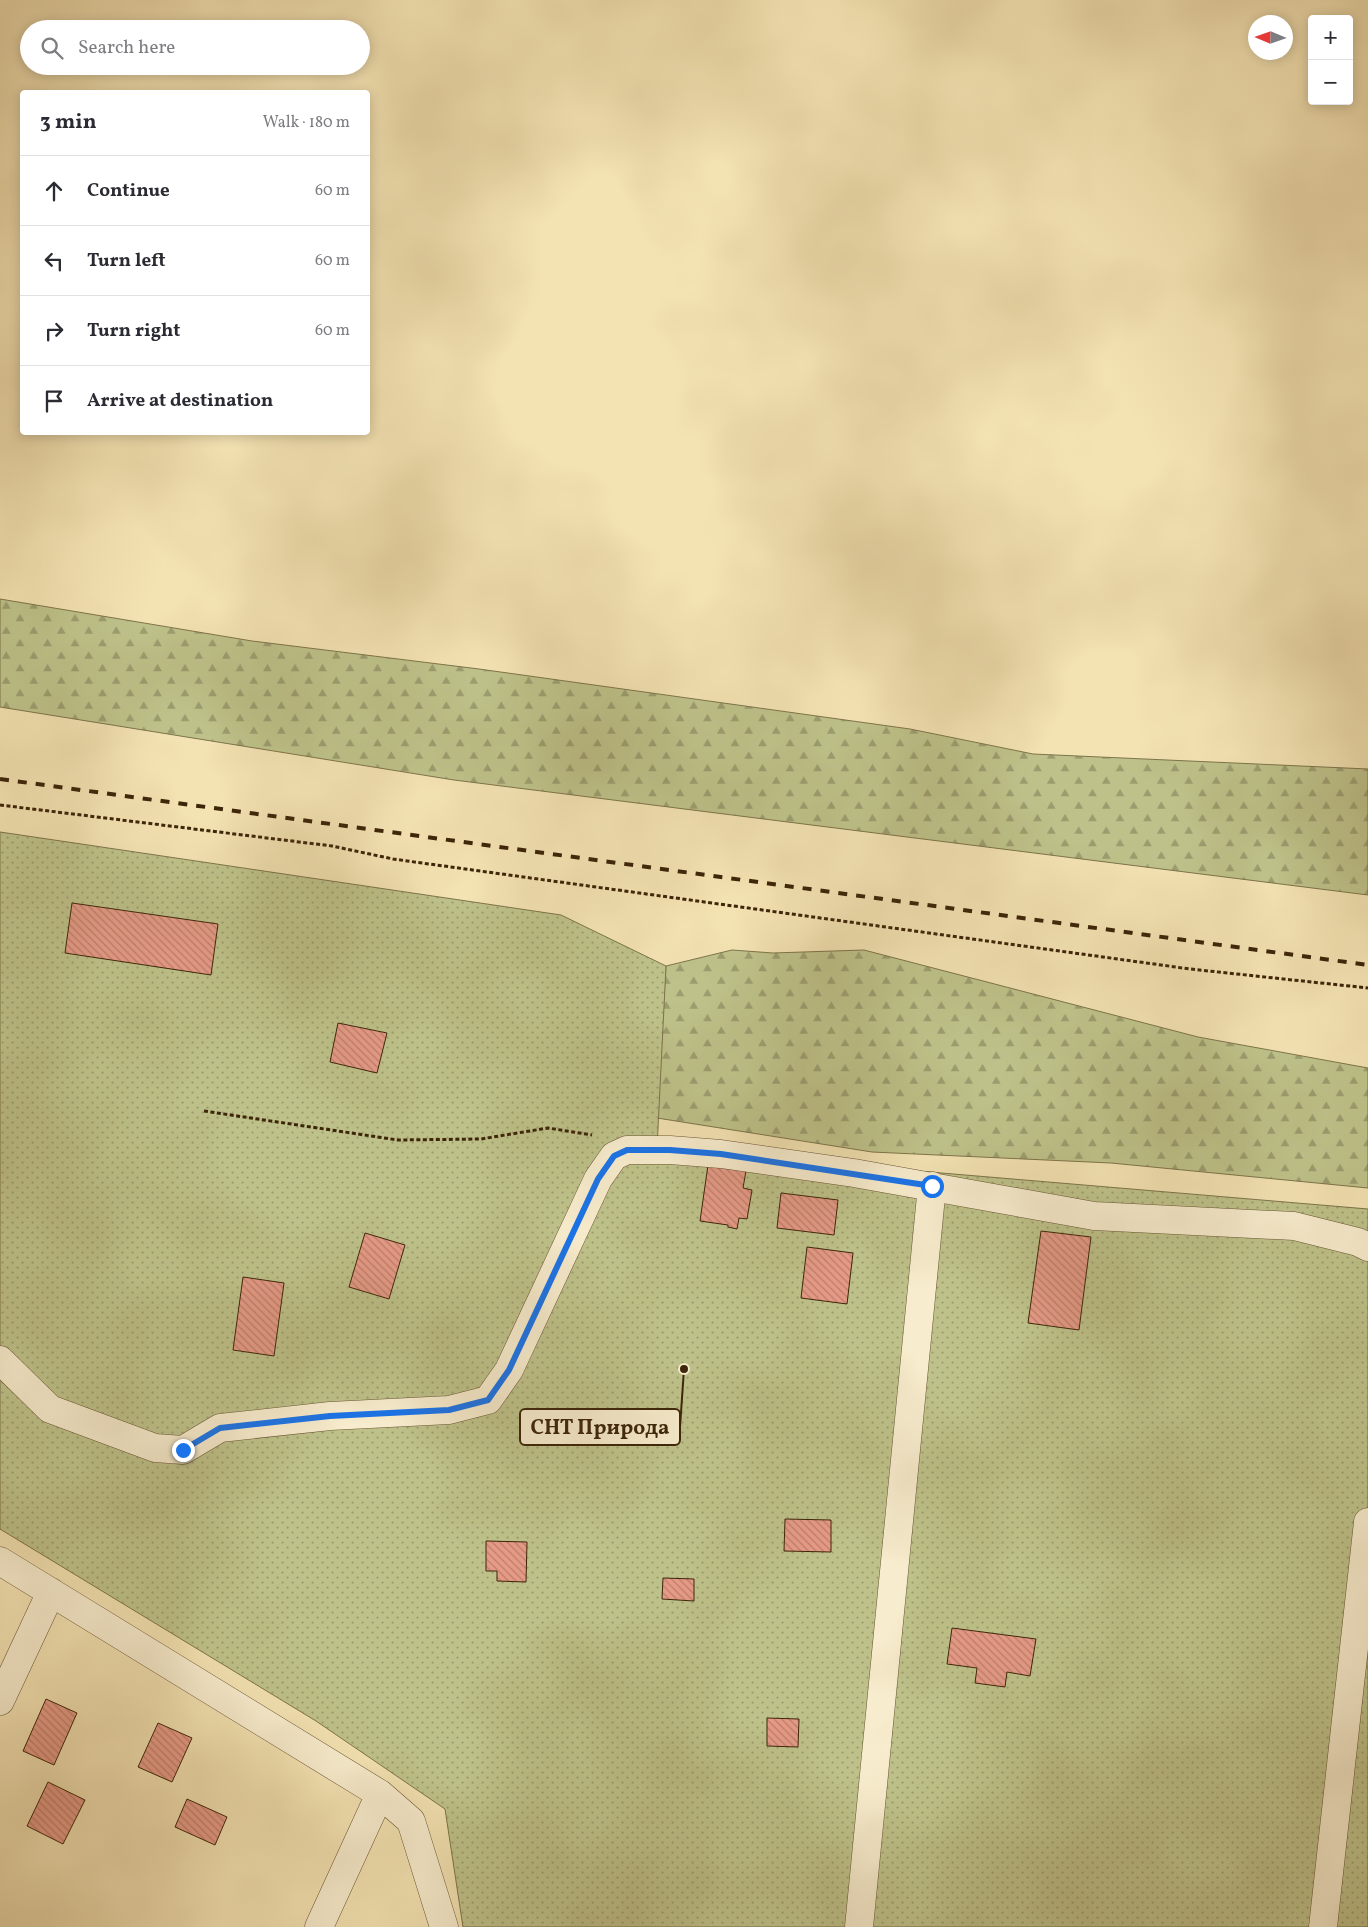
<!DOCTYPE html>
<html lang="en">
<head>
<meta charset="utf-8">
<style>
	:root { --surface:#fff; --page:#f7f7f7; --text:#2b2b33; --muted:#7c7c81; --line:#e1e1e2 }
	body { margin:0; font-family:Vollkorn,serif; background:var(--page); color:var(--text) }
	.controls { position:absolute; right:15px; top:15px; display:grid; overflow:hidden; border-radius:5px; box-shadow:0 2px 12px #0003 }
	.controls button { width:45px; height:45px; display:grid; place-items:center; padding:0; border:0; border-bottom:1px solid var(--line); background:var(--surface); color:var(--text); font:25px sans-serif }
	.compass { position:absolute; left:1248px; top:15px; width:45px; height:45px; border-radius:50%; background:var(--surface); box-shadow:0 2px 12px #0003; rotate:272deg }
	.stop { position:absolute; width:15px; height:15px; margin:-11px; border:4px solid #1a73e8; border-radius:50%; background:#fff }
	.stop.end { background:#1a73e8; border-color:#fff; box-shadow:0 1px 5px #0008 }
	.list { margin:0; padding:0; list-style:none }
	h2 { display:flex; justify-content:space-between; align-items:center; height:65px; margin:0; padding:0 20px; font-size:21px }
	h2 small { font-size:16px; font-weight:400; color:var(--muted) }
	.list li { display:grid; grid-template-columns:32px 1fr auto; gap:15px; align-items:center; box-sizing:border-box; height:70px; padding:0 20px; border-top:1px solid var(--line) }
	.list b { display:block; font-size:19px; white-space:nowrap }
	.list em { font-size:16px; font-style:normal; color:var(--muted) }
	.icon { flex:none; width:28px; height:28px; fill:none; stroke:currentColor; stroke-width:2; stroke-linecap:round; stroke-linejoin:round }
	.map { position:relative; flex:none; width:1368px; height:1927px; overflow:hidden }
	.search { position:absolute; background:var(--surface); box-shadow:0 2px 12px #0003; left:20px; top:20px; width:350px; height:55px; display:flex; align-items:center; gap:12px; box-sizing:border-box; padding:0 18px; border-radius:28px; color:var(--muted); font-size:19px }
	.panel { position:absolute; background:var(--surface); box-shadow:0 2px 12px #0003; left:20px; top:90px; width:350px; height:345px; border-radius:5px }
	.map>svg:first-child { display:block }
	.forest { fill:url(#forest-firs); stroke:#7e744a }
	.park { fill:url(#park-dots); stroke:#7e744a }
	.building { fill:url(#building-back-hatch); stroke:#3d2509 }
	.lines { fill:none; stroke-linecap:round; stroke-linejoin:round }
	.minor-casing { stroke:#6a5433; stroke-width:29 }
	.path { stroke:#3d2509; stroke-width:3; stroke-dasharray:4 2.5; stroke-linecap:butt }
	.minor { stroke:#f7eccd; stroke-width:28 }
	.rail { stroke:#3d2509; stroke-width:4; stroke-dasharray:9 9; stroke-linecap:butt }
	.route { stroke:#1a73e8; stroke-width:6 }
	.leader { fill:none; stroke:#3d2509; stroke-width:2 }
	.callout-dot { fill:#3d2509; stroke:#f7eccd; stroke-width:2 }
	.callout { fill:#f7eccd; stroke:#3d2509; stroke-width:2 }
	.callout-label { font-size:21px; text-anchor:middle; font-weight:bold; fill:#3d2509 }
</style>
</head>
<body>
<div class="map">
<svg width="1368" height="1927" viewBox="0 0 1368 1927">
	<defs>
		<pattern id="forest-firs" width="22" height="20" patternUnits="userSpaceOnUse" patternTransform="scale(1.25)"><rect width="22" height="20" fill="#bec28a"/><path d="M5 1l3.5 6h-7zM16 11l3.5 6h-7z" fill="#9c9d6f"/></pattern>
		<pattern id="park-dots" width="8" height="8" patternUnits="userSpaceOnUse" patternTransform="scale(1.25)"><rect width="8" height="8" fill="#bec28a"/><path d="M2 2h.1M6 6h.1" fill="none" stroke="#9c9d6f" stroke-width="1.8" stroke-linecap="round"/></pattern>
		<pattern id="building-back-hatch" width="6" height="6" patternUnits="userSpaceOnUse" patternTransform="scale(1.25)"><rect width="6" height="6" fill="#e79b87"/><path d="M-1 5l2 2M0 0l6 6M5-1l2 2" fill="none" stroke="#bc7e6d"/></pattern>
	</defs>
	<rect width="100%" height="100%" fill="#f3e2b2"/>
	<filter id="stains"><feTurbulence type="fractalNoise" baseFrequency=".004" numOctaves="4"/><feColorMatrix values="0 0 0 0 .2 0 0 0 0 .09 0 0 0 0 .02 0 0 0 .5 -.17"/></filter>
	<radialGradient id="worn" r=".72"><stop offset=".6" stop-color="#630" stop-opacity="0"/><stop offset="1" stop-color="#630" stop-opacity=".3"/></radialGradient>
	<path class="forest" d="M0 599 252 641 479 669 910 729 1033 754 1368 769V895L454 780 0 707Z
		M732 950 773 953 864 950 1198 1037 1368 1068V1188L1111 1163 872 1152 657 1118 666 966Z"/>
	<path class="park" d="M0 832 561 915 666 966 657 1149 1368 1209V1927H463L445 1809 316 1721 0 1529Z"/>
	<path class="building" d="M72 903 218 924 211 975 65 953Z
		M338 1023 387 1033 377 1073 330 1062Z
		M708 1165 746 1171 743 1188 752 1190 747 1219 739 1218 737 1229 728 1227V1225L700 1221Z
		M781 1193 838 1200 834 1235 777 1228Z
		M1041 1231 1091 1237 1079 1330 1028 1323Z
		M365 1233 405 1245 389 1299 349 1287Z
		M807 1247 853 1253 847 1304 801 1298Z
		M243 1277 284 1283 274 1356 233 1350Z
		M785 1519 831 1520V1552L784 1551Z
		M486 1541 527 1542 526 1582 497 1581V1571H486Z
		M663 1578 694 1579V1601L662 1599Z
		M952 1628 1036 1639 1030 1676 1007 1672 1005 1687 975 1683 977 1668 947 1664Z
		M46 1699 77 1713 54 1765 23 1751Z
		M767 1718 799 1719 798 1747 767 1746Z
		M158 1723 192 1738 172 1782 138 1767Z
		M48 1782 85 1800 63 1844 27 1826Z
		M187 1799 227 1817 215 1845 175 1827Z"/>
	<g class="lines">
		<g class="minor-casing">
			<path id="minor" d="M0 1360 50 1409 155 1448 183 1450 220 1428 330 1416 449 1410 488 1400 509 1370 598 1179 614 1156 627 1150H670L721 1154 854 1173 1094 1216 1294 1226 1358 1242 1368 1247
				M0 1561 380 1794 411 1821 444 1927
				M0 1701 51 1592
				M319 1927 380 1794
				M859 1927 932 1186
				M1323 1927 1368 1522"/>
		</g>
		<path class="path" d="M0 805 332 846 393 859 1190 969 1368 988
			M204 1111 398 1140 481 1139 548 1128 592 1135"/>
		<use href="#minor" class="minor"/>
		<path class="rail" d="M0 779 1368 965"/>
	</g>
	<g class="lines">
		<path class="route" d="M183 1450 220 1428 330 1416 449 1410 488 1400 509 1370 598 1179 614 1156 627 1150H670L721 1154 932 1186"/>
	</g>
	<path class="leader" d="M684 1369L680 1427"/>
	<circle class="callout-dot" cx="684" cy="1369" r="5"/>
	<rect class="callout" x="520" y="1409" width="160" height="36" rx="5"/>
	<g class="callout-label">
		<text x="600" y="1434">СНТ Природа</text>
	</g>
	<rect width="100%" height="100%" filter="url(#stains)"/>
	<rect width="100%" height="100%" fill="url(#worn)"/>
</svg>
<div class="controls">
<button>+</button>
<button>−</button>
</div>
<svg class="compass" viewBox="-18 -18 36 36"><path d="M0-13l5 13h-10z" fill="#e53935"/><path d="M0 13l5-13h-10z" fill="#7c7c81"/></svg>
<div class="stop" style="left:932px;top:1186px"></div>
<div class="stop end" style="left:183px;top:1450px"></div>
<div class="search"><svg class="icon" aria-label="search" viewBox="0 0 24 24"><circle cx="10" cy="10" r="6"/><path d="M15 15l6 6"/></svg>Search here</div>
<section class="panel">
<h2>3 min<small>Walk · 180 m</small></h2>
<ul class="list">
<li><svg class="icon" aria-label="ahead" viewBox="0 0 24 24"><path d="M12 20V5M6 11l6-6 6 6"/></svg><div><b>Continue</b></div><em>60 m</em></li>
<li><svg class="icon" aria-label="left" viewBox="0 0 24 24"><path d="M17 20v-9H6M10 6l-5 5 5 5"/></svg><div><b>Turn left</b></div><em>60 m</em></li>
<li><svg class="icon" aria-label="right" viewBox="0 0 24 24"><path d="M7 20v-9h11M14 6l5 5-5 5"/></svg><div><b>Turn right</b></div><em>60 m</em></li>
<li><svg class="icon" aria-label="arrive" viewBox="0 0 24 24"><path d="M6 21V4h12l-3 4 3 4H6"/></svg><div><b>Arrive at destination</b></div></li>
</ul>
</section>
</div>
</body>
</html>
